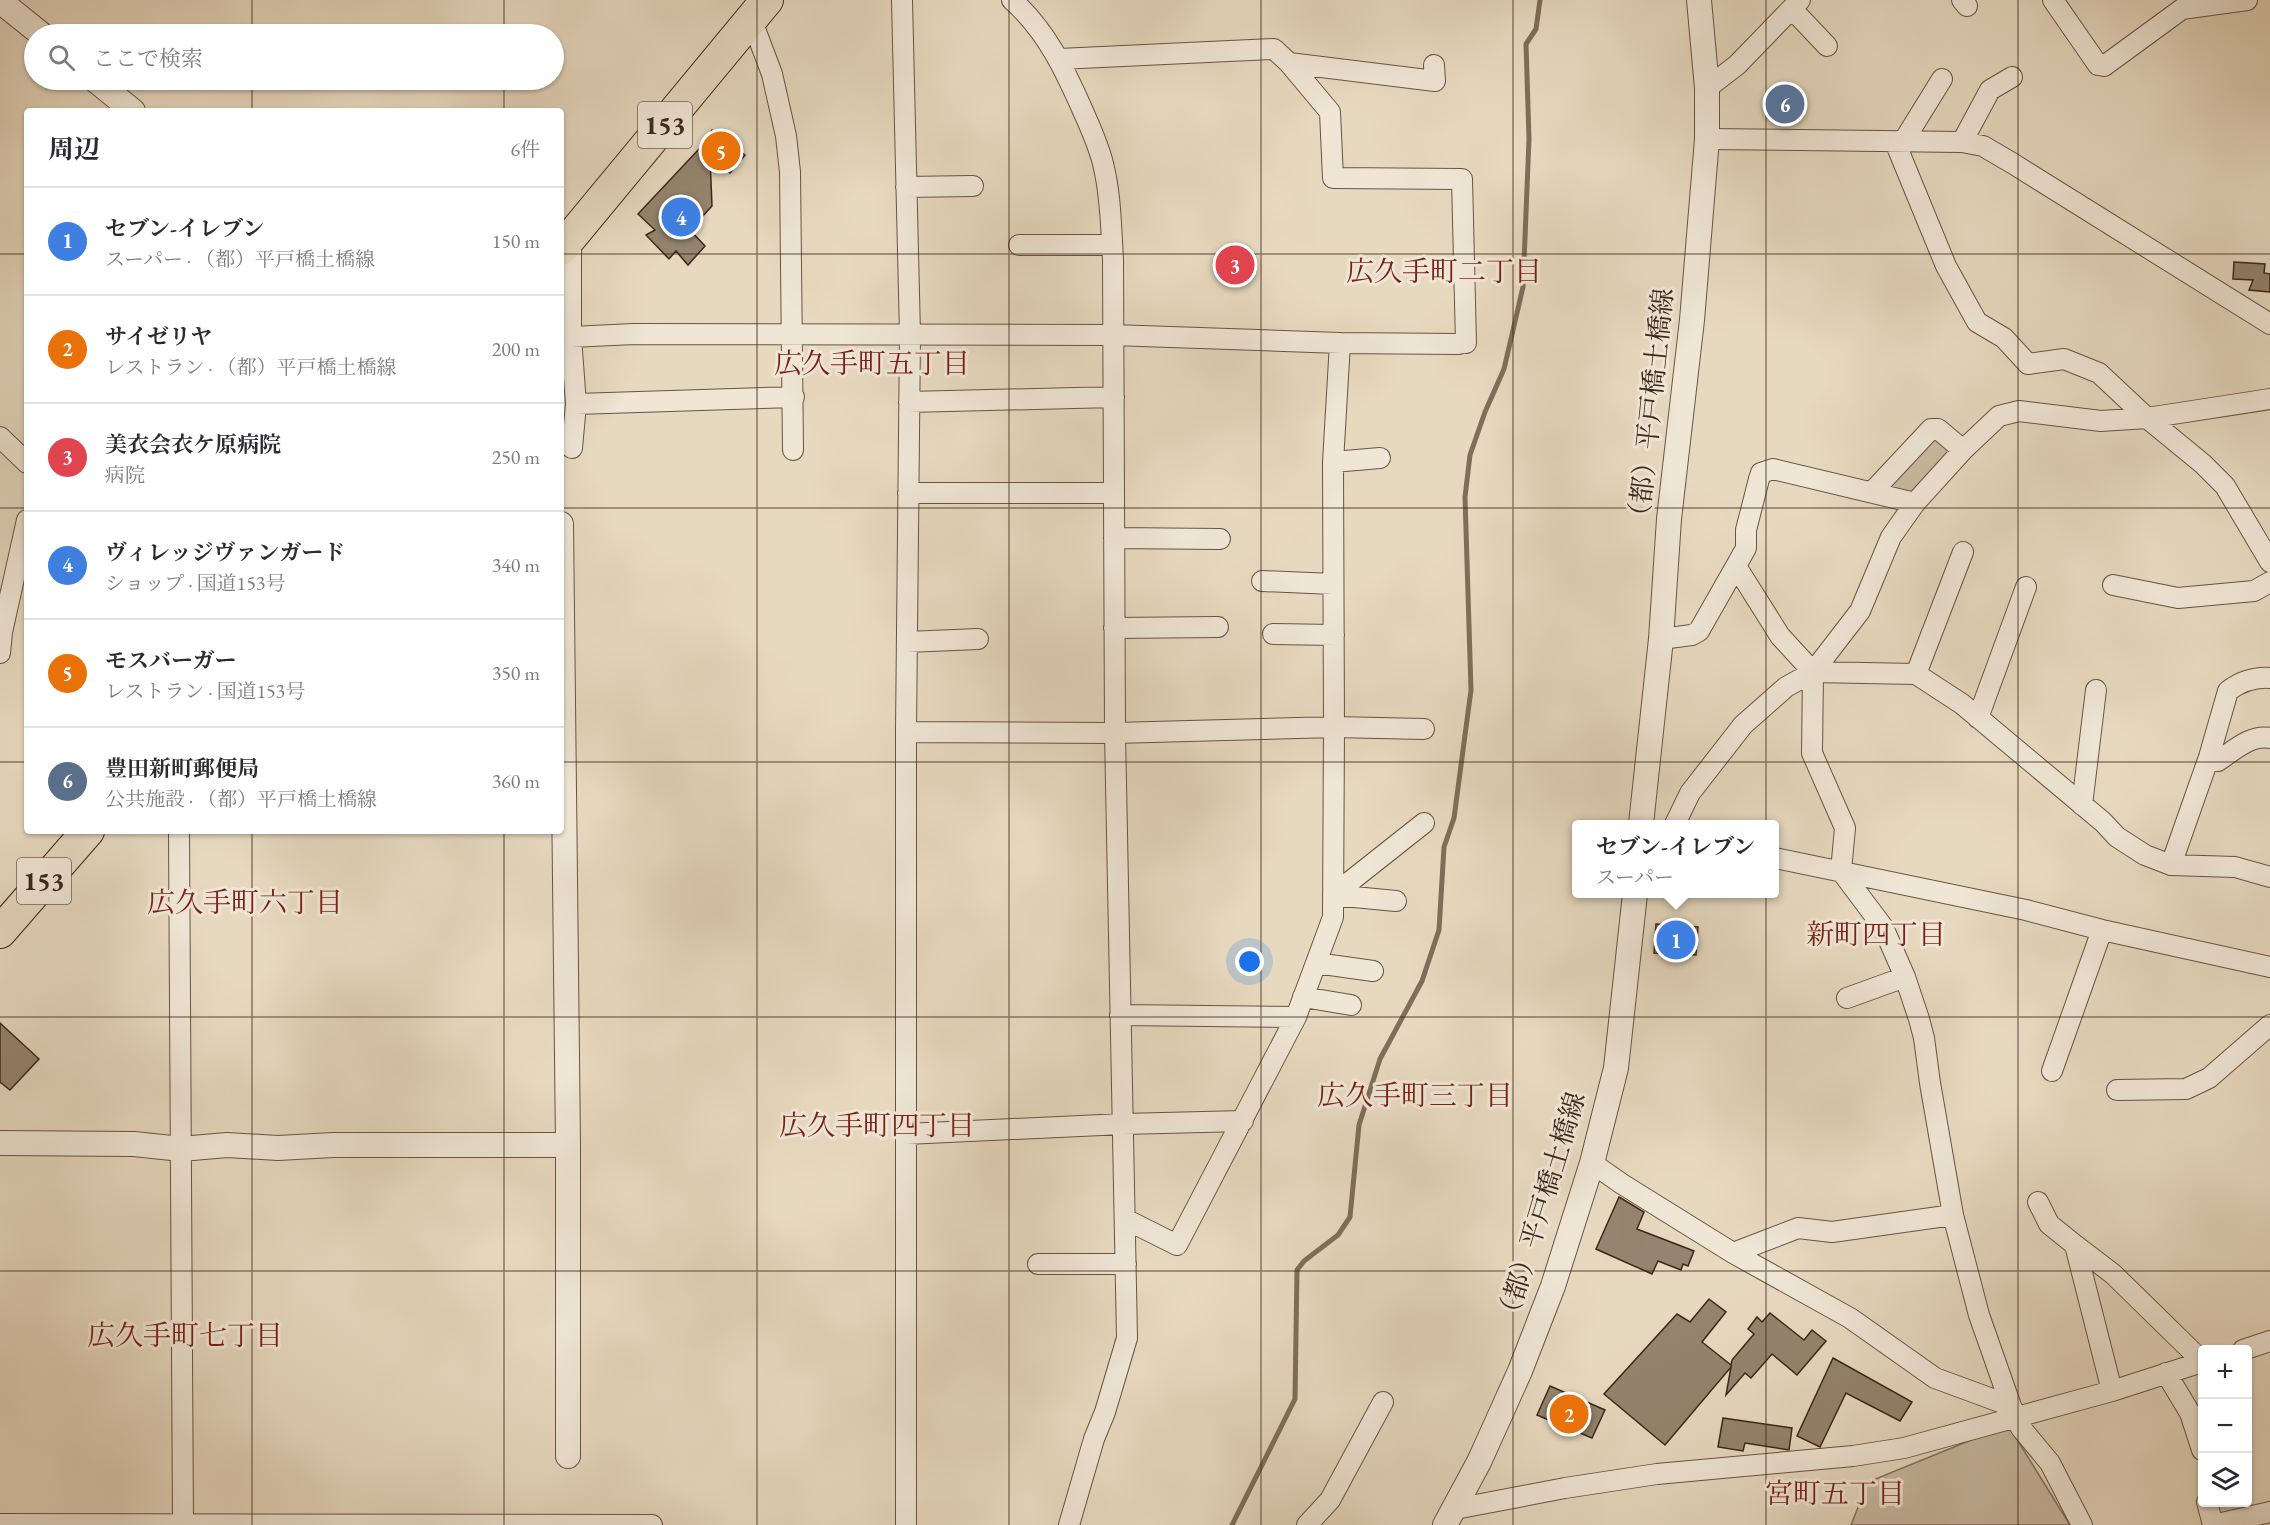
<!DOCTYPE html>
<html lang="ja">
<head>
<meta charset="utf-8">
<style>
	:root { --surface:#fff; --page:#f2f2f3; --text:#2b2b33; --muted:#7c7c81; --line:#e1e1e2; --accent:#7c3aed }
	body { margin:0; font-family:"EB Garamond","Noto Serif JP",serif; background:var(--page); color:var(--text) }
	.controls { position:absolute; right:18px; bottom:18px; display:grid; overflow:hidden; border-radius:6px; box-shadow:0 2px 4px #0004 }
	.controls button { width:54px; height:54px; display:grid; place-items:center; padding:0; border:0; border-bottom:2px solid var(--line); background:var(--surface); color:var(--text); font:30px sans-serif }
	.you { position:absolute; left:1250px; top:962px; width:21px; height:21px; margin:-15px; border:4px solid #fff; border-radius:50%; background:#1a73e8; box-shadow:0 0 0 9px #1a73e833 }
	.badge { display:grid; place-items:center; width:39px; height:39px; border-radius:50%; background:var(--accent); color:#fff; font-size:20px; font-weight:700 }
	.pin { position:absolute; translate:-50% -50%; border:3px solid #fff; box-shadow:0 2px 6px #0006 }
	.popup { position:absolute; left:1572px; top:820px; width:207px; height:78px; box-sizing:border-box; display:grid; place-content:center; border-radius:6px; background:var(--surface); filter:drop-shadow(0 2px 4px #0005); font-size:20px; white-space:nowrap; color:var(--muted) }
	.popup b { font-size:22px; color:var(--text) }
	.popup::after { content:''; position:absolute; left:50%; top:100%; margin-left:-12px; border:12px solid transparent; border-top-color:var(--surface) }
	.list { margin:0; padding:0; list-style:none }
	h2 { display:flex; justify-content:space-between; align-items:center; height:78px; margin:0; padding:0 24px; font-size:26px }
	h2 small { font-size:20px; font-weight:400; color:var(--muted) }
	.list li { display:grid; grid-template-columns:39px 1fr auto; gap:18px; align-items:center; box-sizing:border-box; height:108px; padding:0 24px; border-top:2px solid var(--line) }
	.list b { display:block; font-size:22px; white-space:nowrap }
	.list p { margin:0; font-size:20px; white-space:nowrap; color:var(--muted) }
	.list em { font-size:20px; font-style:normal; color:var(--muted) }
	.icon { flex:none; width:33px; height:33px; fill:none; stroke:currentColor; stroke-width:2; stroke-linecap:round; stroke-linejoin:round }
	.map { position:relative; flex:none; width:2270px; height:1525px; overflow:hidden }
	.search { position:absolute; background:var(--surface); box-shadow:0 2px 4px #0004; left:24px; top:24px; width:540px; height:66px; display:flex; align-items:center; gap:15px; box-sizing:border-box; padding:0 21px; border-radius:33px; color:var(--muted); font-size:22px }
	.panel { position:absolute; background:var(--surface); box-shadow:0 2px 4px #0004; left:24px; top:108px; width:540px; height:726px; border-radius:6px }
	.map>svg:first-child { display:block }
	.green { fill:#cabba3; stroke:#84715e; stroke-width:1.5 }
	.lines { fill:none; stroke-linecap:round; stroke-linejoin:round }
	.stream { stroke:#806d5b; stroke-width:5 }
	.building { fill:#95846f; stroke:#3d2718; stroke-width:1.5 }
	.minor-casing { stroke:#685442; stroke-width:22 }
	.tertiary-casing { stroke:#685442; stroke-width:26 }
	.trunk-casing { stroke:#3d2718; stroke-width:34 }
	.minor { stroke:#efe6d6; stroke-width:20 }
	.tertiary { stroke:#efe6d6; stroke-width:24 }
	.trunk { stroke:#e7d9c0; stroke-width:32 }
	.grid { fill:none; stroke:#3d2718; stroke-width:1.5; stroke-opacity:0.55 }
	.labels { text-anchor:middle; stroke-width:6; stroke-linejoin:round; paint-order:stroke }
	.shield { fill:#efe6d6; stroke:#726051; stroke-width:1.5 }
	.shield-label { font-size:26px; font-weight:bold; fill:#3d2718 }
	.street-label { font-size:27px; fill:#3d2718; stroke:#efe6d6 }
	.neighbourhood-label { font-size:28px; fill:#7a1f14; stroke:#efe6d6 }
</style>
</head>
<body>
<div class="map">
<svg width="2270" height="1525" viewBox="0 0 2270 1525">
	<rect width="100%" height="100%" fill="#e7d9c0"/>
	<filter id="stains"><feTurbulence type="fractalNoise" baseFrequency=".00333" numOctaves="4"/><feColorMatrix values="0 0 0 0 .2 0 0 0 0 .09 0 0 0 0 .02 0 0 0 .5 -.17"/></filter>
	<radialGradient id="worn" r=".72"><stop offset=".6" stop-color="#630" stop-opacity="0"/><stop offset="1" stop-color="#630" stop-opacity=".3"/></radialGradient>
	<path class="green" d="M1931 429 1963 450 1915 503 1872 492Z
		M2008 1425 2070 1525H1851L1868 1482Z"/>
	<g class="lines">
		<path class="stream" d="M1232 1525 1295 1399 1297 1270 1304 1261 1338 1235 1350 1217 1359 1125 1380 1059 1422 981 1439 930 1444 847 1454 818 1471 690 1465 497 1470 455 1485 412 1504 369 1523 287 1529 139 1526 44 1536 29 1540 0"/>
	</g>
	<path class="building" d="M712 130 745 155 730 173 710 157 712 206 690 230 705 246 688 265 676 251 669 259 646 235 655 230 638 214 699 149Z
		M2234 262 2265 264 2264 273 2270 274V292L2249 290 2253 280 2233 279Z
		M1656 924 1698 927 1696 955 1654 953Z
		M0 1023 39 1059 10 1090 0 1082Z
		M1619 1197 1644 1212 1637 1229 1694 1251 1688 1266 1683 1264 1681 1270 1658 1261 1652 1274 1596 1249Z
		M1709 1299 1726 1312 1702 1342 1731 1365 1732 1360 1754 1334 1748 1329 1757 1317 1762 1322 1770 1313 1804 1340 1812 1330 1826 1341 1797 1375 1772 1354 1751 1378 1745 1373 1726 1395 1731 1367 1665 1445 1604 1394 1677 1314 1690 1322Z
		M1833 1358 1912 1402 1900 1421 1846 1393 1820 1447 1797 1436Z
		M1550 1386 1605 1410 1592 1438 1537 1415Z
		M1723 1418 1792 1428 1789 1450 1745 1443 1743 1451 1718 1447Z"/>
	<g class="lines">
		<g class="minor-casing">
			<path id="minor" d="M902 0 910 335 906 732V1525
				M1012 0C1046 30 1065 70 1083 111 1091 129 1100 148 1104 168 1111 198 1111 229 1113 259L1115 733 1127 1338 1105 1412 1094 1439 1069 1525
				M1962 0 1967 6
				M2053 0 2098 65 2104 66 2182 9 2247 0
				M1792 9 1827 46
				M752 21 772 74 786 136 790 172 793 450
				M1059 59 1274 49 1289 63 1330 112 1333 178 1462 179 1466 343
				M1289 63 1435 81 1434 65
				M1707 88 1737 65 1800 0
				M1707 139 1962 142 1983 146 2012 163 2270 324
				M1895 142 1946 266 1977 322 2004 338 2028 364 2064 359 2099 373 2147 418 2203 464 2225 486 2270 562
				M1903 142 1942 79
				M1962 142 1990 90 2012 77
				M906 187 973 186
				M571 236V337L634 334 1113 335 1340 343 1459 344
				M1019 245H1112
				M1340 343 1333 462 1334 727 1424 729
				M909 402 1114 397
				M576 404 794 397
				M0 437 27 463
				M561 438 572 448 576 404 571 337
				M1333 462 1380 458
				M1872 492 1931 429H1938L1963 450
				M908 493H1114
				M1114 538 1220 539
				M1736 566 1746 548V530L1759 479 1761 473 1773 469 1915 503
				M1262 581 1333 584
				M2113 585 2178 598 2254 591 2270 582
				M1114 628 1218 627
				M1273 634 1334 635
				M1661 639 1692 635 1699 631 1736 566 1780 636 1813 672 1812 753 1845 828 1841 871 1883 927 1905 977 1919 1019 1924 1038 1930 1083 1953 1215 1979 1315 2011 1406 2021 1428 2050 1463 2082 1525
				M907 642 978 639
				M0 653 2 632 27 520
				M1813 672 1916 674 1962 704 2103 822 2117 837 2145 855 2171 865 2235 867 2270 877
				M1916 674 1963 552
				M1978 718 2026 587
				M906 732 1115 733 1334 727 1333 917 1296 1017 1120 1015
				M2209 757 2218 761C2233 751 2251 734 2270 738
				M2082 805 2096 690
				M1675 824 1690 793 1743 725 1786 687 1813 672 1860 611 1891 537 1915 503 1963 450 1999 416 2019 411 2101 421 2147 418 2270 399
				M179 831 183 1524
				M1775 858 2026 910 2102 930 2270 967
				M2171 865 2209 757 2228 691C2240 682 2255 677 2270 678
				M1333 895 1424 823
				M1333 895 1396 901
				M1316 963 1373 971
				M1303 997 1351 1005
				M1847 998 1905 977
				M2052 1071 2102 930
				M2117 1090 2186 1089 2209 1078 2270 1025
				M906 1134 1123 1124 1243 1121
				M1592 1163 1622 1184 1733 1253 1850 1318 1935 1378 2011 1406
				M2038 1202 2049 1224 2075 1245
				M1125 1219 1177 1245 1296 1017
				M1733 1253 1798 1228 1832 1232 1953 1215
				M1038 1264H1126
				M2243 1350 2270 1341
				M2166 1373 2190 1413 2202 1450
				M2112 1391 2075 1245 2113 1274 2202 1361
				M2207 1502 2213 1525
				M1455 1509 1565 1488 1657 1474 1853 1456 1904 1448 2112 1391 2202 1362
				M0 1524 652 1525
				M1307 1525 1330 1500 1383 1402
				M2213 1525 2270 1512"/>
		</g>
		<g class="tertiary-casing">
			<path id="tertiary" d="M0 1 41 34
				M95 80 133 111
				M561 524 568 1145V1456
				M1641 824 1661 639 1669 519 1692 320 1707 139V88L1699 0
				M0 1143 134 1144 181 1149 227 1145 278 1148 333 1145H568
				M1445 1525 1479 1462 1520 1371 1553 1286 1592 1163 1616 1068 1635 894"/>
		</g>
		<g class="trunk-casing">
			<path id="trunk" d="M561 249 767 0
				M0 932 88 831"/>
		</g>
		<use href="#minor" class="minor"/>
		<use href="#tertiary" class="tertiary"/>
		<use href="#trunk" class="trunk"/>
	</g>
	<path class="grid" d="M252 0V34M504 0V34M757 0V1525M1009 0V1525M1261 0V1525M1513 0V1525M1766 0V1525M2018 0V1525M252 80V111M504 80V111M0 254H27M561 254H2270M0 508H27M561 508H2270M0 762H27M561 762H2270M252 831V1525M504 831V1525M0 1017H2270M0 1271H2270"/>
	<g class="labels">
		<g class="shield">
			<rect x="638" y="102" width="54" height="46" rx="4.5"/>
			<rect x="17" y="858" width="54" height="46" rx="4.5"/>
		</g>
		<g class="shield-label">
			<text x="665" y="134">153</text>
			<text x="44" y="890">153</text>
		</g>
		<g class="street-label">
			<text transform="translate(1651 409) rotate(-84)" y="9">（都）平戸橋土橋線</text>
			<text transform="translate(1541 1209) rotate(-73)" y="9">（都）平戸橋土橋線</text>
		</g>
		<g class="neighbourhood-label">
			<text x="1444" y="281">広久手町二丁目</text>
			<text x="872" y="373">広久手町五丁目</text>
			<text x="245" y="912">広久手町六丁目</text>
			<text x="1876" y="944">新町四丁目</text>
			<text x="1415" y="1105">広久手町三丁目</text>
			<text x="877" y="1135">広久手町四丁目</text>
			<text x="185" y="1345">広久手町七丁目</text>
			<text x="1835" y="1503">宮町五丁目</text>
		</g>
	</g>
	<rect width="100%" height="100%" filter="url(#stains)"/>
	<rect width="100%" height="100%" fill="url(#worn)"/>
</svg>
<div class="controls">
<button>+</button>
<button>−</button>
<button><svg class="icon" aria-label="layers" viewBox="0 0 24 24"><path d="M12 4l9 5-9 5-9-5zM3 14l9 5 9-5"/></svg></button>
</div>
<div class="you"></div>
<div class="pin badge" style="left:1676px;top:940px;background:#3f7fe0">1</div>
<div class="popup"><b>セブン-イレブン</b>スーパー</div>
<div class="pin badge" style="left:1569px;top:1414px;background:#e8710a">2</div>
<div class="pin badge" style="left:1235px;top:265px;background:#e0444e">3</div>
<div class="pin badge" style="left:681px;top:217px;background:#3f7fe0">4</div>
<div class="pin badge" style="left:721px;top:151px;background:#e8710a">5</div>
<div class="pin badge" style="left:1785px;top:104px;background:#5c6f8a">6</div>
<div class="search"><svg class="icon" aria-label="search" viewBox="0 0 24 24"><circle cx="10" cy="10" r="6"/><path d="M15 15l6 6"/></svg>ここで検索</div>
<section class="panel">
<h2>周辺<small>6件</small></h2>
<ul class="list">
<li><span class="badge" style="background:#3f7fe0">1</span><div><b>セブン-イレブン</b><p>スーパー · （都）平戸橋土橋線</p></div><em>150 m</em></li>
<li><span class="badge" style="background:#e8710a">2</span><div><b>サイゼリヤ</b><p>レストラン · （都）平戸橋土橋線</p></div><em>200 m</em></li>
<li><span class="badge" style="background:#e0444e">3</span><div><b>美衣会衣ケ原病院</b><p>病院</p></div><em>250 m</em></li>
<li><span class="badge" style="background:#3f7fe0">4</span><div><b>ヴィレッジヴァンガード</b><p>ショップ · 国道153号</p></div><em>340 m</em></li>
<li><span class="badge" style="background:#e8710a">5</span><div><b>モスバーガー</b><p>レストラン · 国道153号</p></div><em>350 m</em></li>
<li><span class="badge" style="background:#5c6f8a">6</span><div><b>豊田新町郵便局</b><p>公共施設 · （都）平戸橋土橋線</p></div><em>360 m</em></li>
</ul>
</section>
</div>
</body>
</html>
